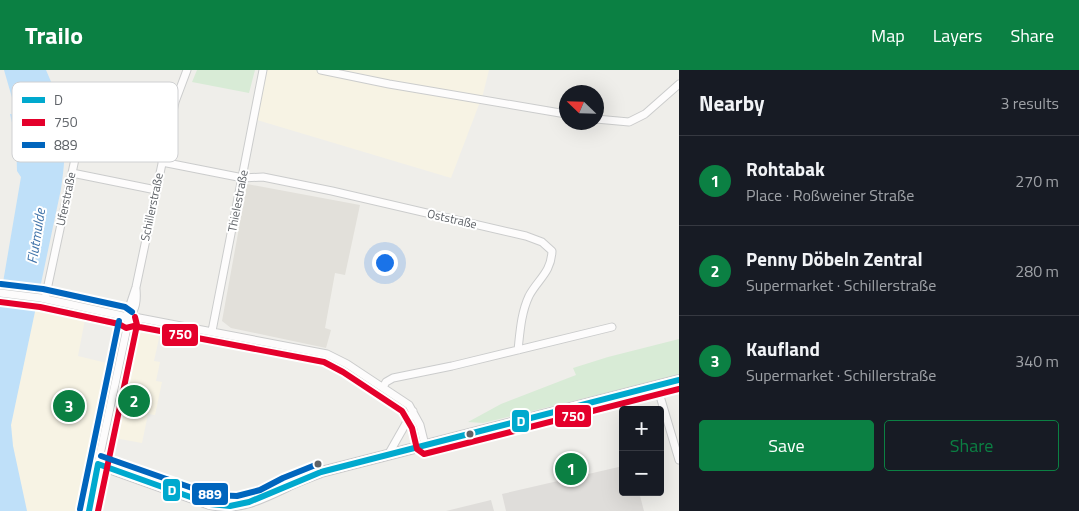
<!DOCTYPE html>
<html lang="en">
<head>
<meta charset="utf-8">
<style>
	:root { --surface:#171b24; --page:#20242c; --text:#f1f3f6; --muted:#9ea1a6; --line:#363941; --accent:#0b8043 }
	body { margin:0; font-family:"Titillium Web",sans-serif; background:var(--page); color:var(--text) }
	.controls { position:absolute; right:15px; bottom:15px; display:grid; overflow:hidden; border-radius:5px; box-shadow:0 5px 20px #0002 }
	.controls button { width:45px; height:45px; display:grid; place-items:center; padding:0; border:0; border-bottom:1px solid var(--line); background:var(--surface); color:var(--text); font:25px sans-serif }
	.compass { position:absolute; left:559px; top:15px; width:45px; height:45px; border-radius:50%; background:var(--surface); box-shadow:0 5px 20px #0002; rotate:293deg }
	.you { position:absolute; left:384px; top:192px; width:18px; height:18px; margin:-12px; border:4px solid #fff; border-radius:50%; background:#1a73e8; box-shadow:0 0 0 8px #1a73e833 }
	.badge { display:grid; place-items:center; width:32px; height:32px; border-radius:50%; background:var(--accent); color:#fff; font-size:16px; font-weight:700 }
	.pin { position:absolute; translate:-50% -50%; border:2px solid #fff; box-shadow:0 1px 5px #0006 }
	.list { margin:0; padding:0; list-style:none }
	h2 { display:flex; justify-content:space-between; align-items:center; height:65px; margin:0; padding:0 20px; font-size:21px }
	h2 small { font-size:16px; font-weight:400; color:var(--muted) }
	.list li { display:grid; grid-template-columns:32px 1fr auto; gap:15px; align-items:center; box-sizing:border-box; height:90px; padding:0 20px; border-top:1px solid var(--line) }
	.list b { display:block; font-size:19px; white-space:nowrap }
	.list p { margin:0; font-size:16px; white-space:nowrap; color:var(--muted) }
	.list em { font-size:16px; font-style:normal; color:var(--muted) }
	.actions { display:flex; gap:10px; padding:15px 20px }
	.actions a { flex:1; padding:11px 0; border:1px solid var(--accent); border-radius:5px; text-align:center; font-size:18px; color:var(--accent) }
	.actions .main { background:var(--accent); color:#fff }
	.map { position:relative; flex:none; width:679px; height:441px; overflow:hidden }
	header { display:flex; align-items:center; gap:30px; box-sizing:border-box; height:70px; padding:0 25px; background:var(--accent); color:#fff }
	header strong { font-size:24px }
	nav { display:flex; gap:28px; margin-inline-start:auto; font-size:18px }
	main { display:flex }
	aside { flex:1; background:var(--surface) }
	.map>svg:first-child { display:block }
	.commercial { fill:#f7f3e4 }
	.industrial { fill:#dfddda }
	.education { fill:#e2e0da }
	.green { fill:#d8ebd6 }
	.water { fill:#bfe0f9 }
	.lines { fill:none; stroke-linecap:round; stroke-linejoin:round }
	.minor-casing { stroke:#cbcccc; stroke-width:9 }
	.secondary-casing { stroke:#cacacb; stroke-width:12 }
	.minor { stroke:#fdfcfc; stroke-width:7 }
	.secondary { stroke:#fdfcfc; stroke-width:10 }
	.bus-1-casing { stroke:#fff; stroke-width:10 }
	.bus-2-casing { stroke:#fff; stroke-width:10 }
	.bus-3-casing { stroke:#fff; stroke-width:10 }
	.bus-1 { stroke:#00a9ce; stroke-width:6 }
	.bus-2 { stroke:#e4002b; stroke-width:6 }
	.bus-3 { stroke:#0065bd; stroke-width:6 }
	.bus-dot { fill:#5f6368; stroke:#fff; stroke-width:2 }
	.labels { text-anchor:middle; stroke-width:4; stroke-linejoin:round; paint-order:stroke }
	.street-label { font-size:12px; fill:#5f6368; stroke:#fff }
	.water-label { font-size:14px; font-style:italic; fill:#4174aa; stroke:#fff }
	.key { fill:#fff; stroke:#cfd0d2; stroke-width:1 }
	.key-label { font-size:14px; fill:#5f6368 }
	.line-badge { stroke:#fff; stroke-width:2 }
	.badge-label { font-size:14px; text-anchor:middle; font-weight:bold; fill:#fff }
</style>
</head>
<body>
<header>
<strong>Trailo</strong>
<nav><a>Map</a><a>Layers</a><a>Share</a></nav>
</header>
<main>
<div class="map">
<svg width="679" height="441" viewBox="0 0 679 441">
	<rect width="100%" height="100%" fill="#efeeea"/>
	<path class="commercial" d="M266 0H489L483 24 451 108 257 50Z
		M36 231 63 240 86 244 78 286 123 297 133 254 161 259 154 291 160 292 156 311 162 312 155 345 148 344 142 373 98 365 82 441H27L13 376 11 355Z"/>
	<path class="industrial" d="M623 396V422H639L644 441H506L502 424Z
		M491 430 494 441H446Z"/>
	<path class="education" d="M247 114 360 135 345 205 335 203 325 258 331 260 326 278 231 258 222 251Z"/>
	<path class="green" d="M197 0H255L249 23 192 12Z
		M679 269V305L483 353 468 352 501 334 576 305 573 298 608 287Z"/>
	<path class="water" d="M4 0H46C66 44 68 72 61 119L11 355 13 376 27 441H0V230L21 107 17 101 16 70 10 44 17 45Z"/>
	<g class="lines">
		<g class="minor-casing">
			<path id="minor" d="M321 0 389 14 566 44
				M596 49 629 52 645 44 679 14
				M162 92 243 108 263 107 332 121 526 166 542 172 552 181C551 203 538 209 529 226 521 243 520 262 518 280
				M72 103 156 120
				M0 223 41 228 123 246 127 249 134 247 327 284 347 294 409 335 420 355 425 375
				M45 229 87 33C93 25 98 20 109 19L175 32
				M128 248C136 240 137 231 136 219
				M212 261 263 0
				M657 316 679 390
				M383 317 386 312 393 308 452 296 612 257
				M388 385 413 341
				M98 394 128 253V241L136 217 175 32 187 0"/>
		</g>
		<g class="secondary-casing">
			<path id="secondary" d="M89 441 98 394 210 434C238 440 260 429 285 417 297 411 309 407 321 402L679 310"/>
		</g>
		<use href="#minor" class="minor"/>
		<use href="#secondary" class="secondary"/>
		<g class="bus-1-casing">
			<path id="bus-1" d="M89 441 98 394 210 434 230 436 249 432 321 402 679 310"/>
		</g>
		<g class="bus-2-casing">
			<path id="bus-2" d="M0 232 40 237 119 254 126 258 134 256 324 292 343 302 402 341 412 358 417 379 424 384 679 319
				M98 441 137 255 135 247"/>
		</g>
		<g class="bus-3-casing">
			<path id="bus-3" d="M1 214 43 219 125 237 132 242
				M101 386 212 425 237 426 260 420 283 408 318 394
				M80 439 119 251"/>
		</g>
		<use href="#bus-1" class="bus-1"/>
		<use href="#bus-2" class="bus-2"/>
		<use href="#bus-3" class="bus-3"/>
	</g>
	<g class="bus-dot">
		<circle cx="470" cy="364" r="4.5"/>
		<circle cx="318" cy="394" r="4.5"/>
	</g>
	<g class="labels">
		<g class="street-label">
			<text transform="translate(66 129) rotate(-78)" y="4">Uferstraße</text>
			<text transform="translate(238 131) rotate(-79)" y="4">Thielestraße</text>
			<text transform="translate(152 137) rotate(-78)" y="4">Schillerstraße</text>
			<text transform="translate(452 149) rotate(13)" y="4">Oststraße</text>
		</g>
		<g class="water-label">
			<text transform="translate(36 166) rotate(-81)" y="5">Flutmulde</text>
		</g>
	</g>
	<rect x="12" y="12" width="166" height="80" rx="8" class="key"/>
	<rect x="22" y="27" width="23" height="6" fill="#00a9ce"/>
	<rect x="22" y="49" width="23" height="7" fill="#e4002b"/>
	<rect x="22" y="72" width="23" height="6" fill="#0065bd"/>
	<g class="key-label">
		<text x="54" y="35">D</text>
		<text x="54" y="57">750</text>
		<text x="54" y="80">889</text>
	</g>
	<g class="line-badge">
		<rect x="161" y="253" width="38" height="24" rx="5" fill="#e4002b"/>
		<rect x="554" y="334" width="38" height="24" rx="5" fill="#e4002b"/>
		<rect x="511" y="339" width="19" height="24" rx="5" fill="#00a9ce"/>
		<rect x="162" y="408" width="19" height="24" rx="5" fill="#00a9ce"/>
		<rect x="191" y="412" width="38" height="24" rx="5" fill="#0065bd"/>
	</g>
	<g class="badge-label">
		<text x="180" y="269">750</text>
		<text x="573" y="351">750</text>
		<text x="521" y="356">D</text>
		<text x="172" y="425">D</text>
		<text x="210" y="429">889</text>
	</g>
</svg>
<div class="controls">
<button>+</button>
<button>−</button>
</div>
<svg class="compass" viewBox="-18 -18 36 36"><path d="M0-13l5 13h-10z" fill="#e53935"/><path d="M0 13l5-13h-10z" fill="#9ea1a6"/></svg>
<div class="you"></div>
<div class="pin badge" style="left:571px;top:399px">1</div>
<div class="pin badge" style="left:134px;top:331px">2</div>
<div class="pin badge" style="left:69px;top:336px">3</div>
</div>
<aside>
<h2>Nearby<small>3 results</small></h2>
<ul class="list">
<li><span class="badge">1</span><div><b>Rohtabak</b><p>Place · Roßweiner Straße</p></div><em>270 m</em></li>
<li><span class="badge">2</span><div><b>Penny Döbeln Zentral</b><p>Supermarket · Schillerstraße</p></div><em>280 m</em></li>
<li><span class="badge">3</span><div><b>Kaufland</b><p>Supermarket · Schillerstraße</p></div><em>340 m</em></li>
</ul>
<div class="actions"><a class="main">Save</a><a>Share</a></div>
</aside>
</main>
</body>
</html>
